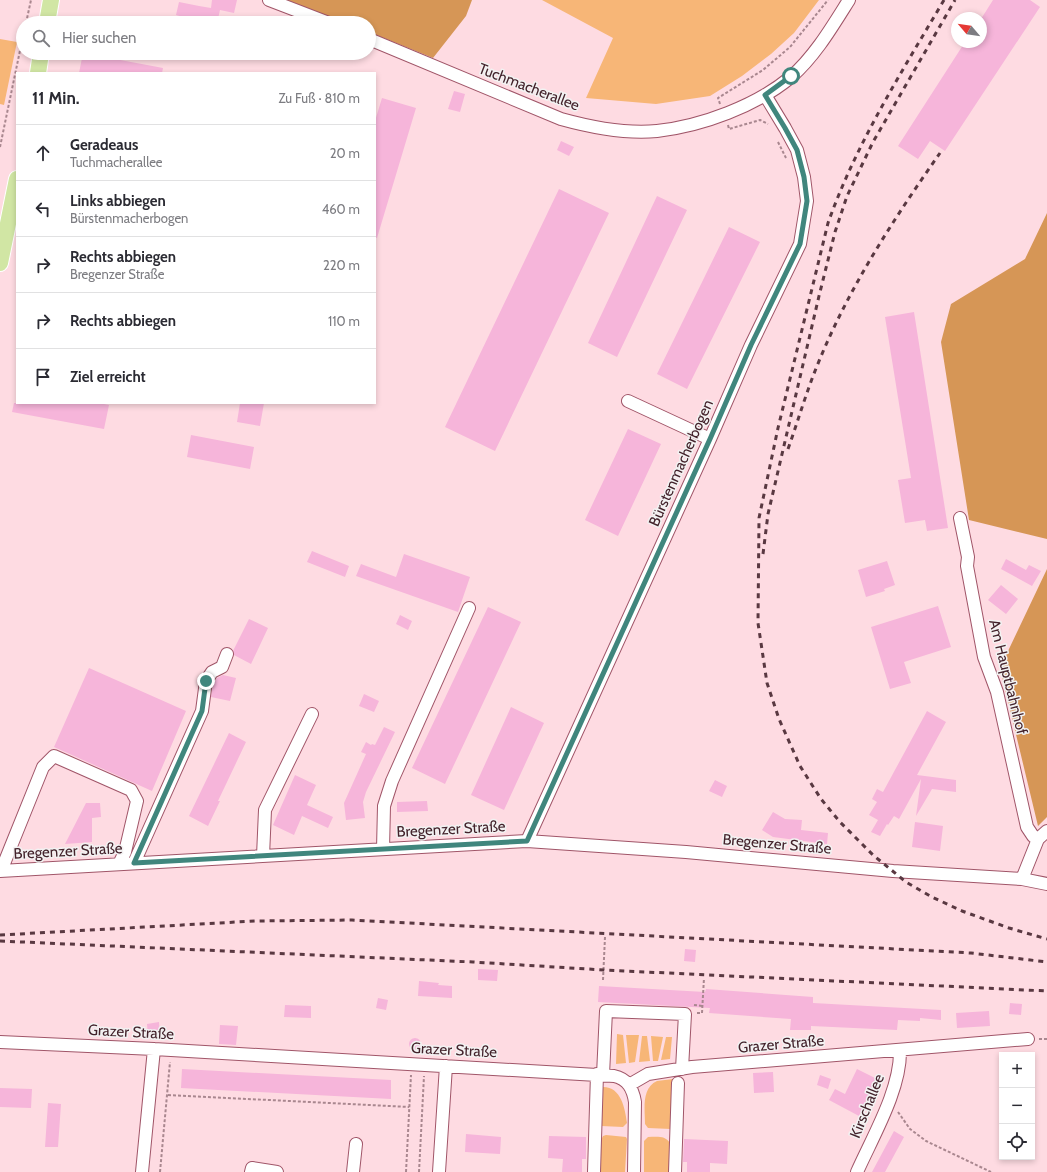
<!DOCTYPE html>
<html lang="de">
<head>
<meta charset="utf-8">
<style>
	:root { --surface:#fff; --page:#f7f7f7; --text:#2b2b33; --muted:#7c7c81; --line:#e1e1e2 }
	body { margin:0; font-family:Cabin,sans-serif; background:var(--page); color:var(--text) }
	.controls { position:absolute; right:12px; bottom:12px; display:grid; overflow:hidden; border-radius:0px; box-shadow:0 2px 6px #0003 }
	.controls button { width:36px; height:36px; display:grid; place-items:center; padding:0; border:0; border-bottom:1px solid var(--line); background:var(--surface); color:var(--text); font:20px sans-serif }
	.compass { position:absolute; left:951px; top:12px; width:36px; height:36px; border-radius:50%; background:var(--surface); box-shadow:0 2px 6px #0003; rotate:299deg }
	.stop { position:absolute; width:12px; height:12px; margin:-9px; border:3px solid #40867d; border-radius:50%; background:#fff }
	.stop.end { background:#40867d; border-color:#fff; box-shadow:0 1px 4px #0008 }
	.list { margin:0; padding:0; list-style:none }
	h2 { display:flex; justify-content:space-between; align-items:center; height:52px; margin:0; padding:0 16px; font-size:17px }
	h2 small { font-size:13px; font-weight:400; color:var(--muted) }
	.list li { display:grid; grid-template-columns:26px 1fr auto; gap:12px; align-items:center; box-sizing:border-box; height:56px; padding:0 16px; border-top:1px solid var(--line) }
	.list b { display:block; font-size:15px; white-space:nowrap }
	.list p { margin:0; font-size:13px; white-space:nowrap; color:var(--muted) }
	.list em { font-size:13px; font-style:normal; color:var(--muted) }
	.icon { flex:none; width:22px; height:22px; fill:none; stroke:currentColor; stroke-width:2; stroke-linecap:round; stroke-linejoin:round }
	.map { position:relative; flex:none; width:1047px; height:1172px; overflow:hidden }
	.search { position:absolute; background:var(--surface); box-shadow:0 2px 6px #0003; left:16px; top:16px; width:360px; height:44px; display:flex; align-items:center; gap:10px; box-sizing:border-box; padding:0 14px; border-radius:22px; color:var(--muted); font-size:15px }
	.panel { position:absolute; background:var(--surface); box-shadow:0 2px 6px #0003; left:16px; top:72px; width:360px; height:332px; border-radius:0px }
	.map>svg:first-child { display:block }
	.green { fill:#f7b677 }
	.forest { fill:#d69656 }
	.building { fill:#f6b5da }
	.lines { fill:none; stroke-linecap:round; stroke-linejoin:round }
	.minor-casing { stroke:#a05568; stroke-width:14 }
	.major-casing { stroke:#fff; stroke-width:18 }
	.path { stroke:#a9878f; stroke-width:2; stroke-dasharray:3 2; stroke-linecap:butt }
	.minor { stroke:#fff; stroke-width:12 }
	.major { stroke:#d1e6a4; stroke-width:16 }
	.rail { stroke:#593841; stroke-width:3; stroke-dasharray:5 5; stroke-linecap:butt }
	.route { stroke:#40867d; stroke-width:5 }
	.labels { text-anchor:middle; stroke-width:3; stroke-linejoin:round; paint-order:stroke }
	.street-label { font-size:15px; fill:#43222b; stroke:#f2f2f2 }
</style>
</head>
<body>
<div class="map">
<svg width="1047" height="1172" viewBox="0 0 1047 1172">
	<rect width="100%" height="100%" fill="#fedbe2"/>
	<path class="green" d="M542 0H819L794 33 771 54 742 76 710 96 656 104 586 98 613 38Z
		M0 39 17 42 4 105 0 104Z
		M617 1034 623 1035 626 1063 616 1064Z
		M626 1035H639L635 1062 629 1063Z
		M642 1036H647L650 1061 639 1062Z
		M651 1036 663 1037 658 1061H653Z
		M666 1037H672L670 1059 661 1060Z
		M673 1079 671 1129 648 1128 645 1124C645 1110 641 1088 657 1081 662 1080 668 1080 673 1079Z
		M602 1087C621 1086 625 1108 627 1123L623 1127 601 1126Z
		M606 1135 626 1137 627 1139 625 1172H600L601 1140 603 1136Z
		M648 1137C656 1137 665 1135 670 1143L669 1172H644V1141Z"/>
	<path class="forest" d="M287 0H472L466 16 433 58 369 32V23H345Z
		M1047 213V539L969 520 941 342 951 304 1025 259Z
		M1047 569V817L1038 826 1000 668Z"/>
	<path class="building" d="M212 0H237L234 13 220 10 217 23H196L197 21 176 15 179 2 199 6 211 8Z
		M993 0H1030L1040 7 945 151 930 141 918 159 898 146 965 42H981V19Z
		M83 53 163 68 162 73H79Z
		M454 91 465 94 460 112 448 109Z
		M382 98 416 108 377 238 375 237V121Z
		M561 141 574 147 569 156 557 150Z
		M559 189 609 213 495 451 445 427Z
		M657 196 687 210 617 357 588 343Z
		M729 227 760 242 687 389 657 374Z
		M914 312 948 528 927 531 925 520 905 523 898 480 911 478 885 317Z
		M14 403H99L109 405 104 429 12 412Z
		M240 403H264L260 426 237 422Z
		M628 429 661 444 618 536 585 520Z
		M191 435 254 447 250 469 187 457Z
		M312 551 349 566 345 577 307 562Z
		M404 554 470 577 458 612 356 576 361 564 396 577Z
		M1006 559 1026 570 1029 565 1041 571 1032 586 1001 569Z
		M887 561 895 585 884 589 885 591 866 597 858 570Z
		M1001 585 1018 599 1006 614 988 600Z
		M938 606 951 647 904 662 911 683 890 689 871 627Z
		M488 607 521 622 445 784 412 768Z
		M400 615 412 621 408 630 396 624Z
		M249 619 268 628 251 664 234 655 233 651Z
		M89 668 186 711 152 791 54 747Z
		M223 675 236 678 230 701 211 697 213 684 217 678Z
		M364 694 379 701 374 712 359 706Z
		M511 707 544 723 504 810 471 795Z
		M927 711 946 722 917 775 956 780V792L932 789 916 816 921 779 899 819 894 816 888 825 887 824 880 836 871 832 878 820 869 815 877 802 872 799 877 789 883 792Z
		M384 727 395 732 366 792 363 802 365 818 346 820 344 803 366 754 361 752 366 742 371 745 372 744 375 745Z
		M229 733 246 742 218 801H220L208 826 189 816Z
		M295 775 316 785 307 805 333 817 328 828 302 816 294 835 273 825Z
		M715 780 727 786 722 797 709 791Z
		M427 801 428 811 397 812V802Z
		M86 803H100L101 817 92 818V842L65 844Z
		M773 812 785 819 802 820 801 830 828 833 827 844 773 837 762 830Z
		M915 822 943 826 940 851 912 847Z
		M685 949 696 950 695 962 684 961Z
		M478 969 498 970 497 981 478 980Z
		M419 981 439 983 438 985 452 986V998L418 996Z
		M599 986 705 992 706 989 813 997V1003L941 1010V1020L920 1018V1021L898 1020 897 1030 811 1026V1030H790L791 1019 709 1013 710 1008 598 1002Z
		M378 998 388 1000 386 1010 376 1008Z
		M1010 1003 1022 1004 1021 1015 1009 1014Z
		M285 1005 311 1006V1018L284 1017Z
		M989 1011 990 1026 957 1028 956 1013Z
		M159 1022 160 1035 148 1036 147 1024Z
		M220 1025 238 1026 236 1045 219 1044Z
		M409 1044a6 6 0 1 1 12 0a6 6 0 1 1-12 0Z
		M182 1069 391 1080V1099L181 1088Z
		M857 1069 877 1079 859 1116 829 1100 835 1089 845 1094Z
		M773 1072 774 1092 754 1093 753 1073Z
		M820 1075 831 1079 828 1089 817 1085Z
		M0 1088 32 1089 31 1108 0 1107Z
		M48 1103 61 1104 58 1147H45Z
		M894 1131 904 1137 885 1172H872Z
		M466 1134 501 1137 500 1154 465 1152Z
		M549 1136 586 1137V1159H582V1172H562L563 1159 548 1158Z
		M684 1139 728 1141 727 1164 710 1163V1172H687V1162H683Z"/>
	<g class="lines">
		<g class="minor-casing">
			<path id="minor" d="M269 0 329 23
				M369 39 561 119C590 127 627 134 657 131 702 126 756 106 791 77 815 56 832 27 849 0
				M628 401 710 439
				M960 518 968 557 967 566 984 657 997 692 1027 827 1033 836 1038 839
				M527 841 710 439 751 345 800 244 807 201 804 177 797 150 785 128 765 95
				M383 849 384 806 392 781 469 608
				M263 856 265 810 312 714
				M134 863 202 711 206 681 212 672 222 667 227 654
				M0 871 527 841 686 852 893 871 1022 879 1047 884
				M1 871 43 767 54 756 131 790 137 801 125 852 119 864
				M1022 879 1038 839 1047 831
				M0 1042 154 1049 614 1076C628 1079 633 1089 635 1102L634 1172
				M603 1075 606 1011 685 1014 682 1069
				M629 1085 648 1074 692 1067 1028 1039
				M142 1172 154 1049
				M251 1172 252 1168 277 1172
				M353 1172 356 1144
				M439 1172 446 1066
				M594 1172 597 1074
				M675 1172 678 1083
				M857 1172C873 1136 901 1089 900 1050"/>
		</g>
		<g class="major-casing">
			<path id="major" d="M47 23 51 0
				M38 73 41 53
				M0 263 17 179"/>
		</g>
		<path class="path" d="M26 23 31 0
			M720 104 718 98 763 70 790 47 828 0
			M728 125 729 129 760 120 768 124
			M778 142 786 158
			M0 147 23 36
			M603 980 605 937
			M694 1005 703 1006
			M697 1013H702L704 978
			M1039 1039H1047
			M168 1095 409 1107
			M898 1112 910 1129 926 1141 991 1172
			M160 1172 170 1062
			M406 1172 411 1075
			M419 1172 424 1076"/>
		<use href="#minor" class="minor"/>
		<use href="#major" class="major"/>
		<path class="rail" d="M944 0C901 73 856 144 828 223L778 428 759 518 758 623 767 683 779 719 800 766 821 799 840 822 873 855 906 882 932 897 962 911 1009 928 1047 939
			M788 449C798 421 806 393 817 366 848 289 893 220 940 153
			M763 554 768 514 819 296 835 232 847 196 873 142 955 0
			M0 935 255 921 352 920 971 953 1047 962
			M0 941 473 962 604 970 1047 991"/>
	</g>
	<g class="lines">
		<path class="route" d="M206 681 202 711 134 863 527 841 710 439 751 345 800 244 807 201 804 177 797 150 785 128 765 95 791 76"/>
	</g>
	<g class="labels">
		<g class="street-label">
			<text transform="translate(529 87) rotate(21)" y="5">Tuchmacherallee</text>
			<text transform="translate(681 463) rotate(-66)" y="5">Bürstenmacherbogen</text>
			<text transform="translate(1008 677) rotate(76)" y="5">Am Hauptbahnhof</text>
			<text transform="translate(451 829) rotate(-3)" y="5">Bregenzer Straße</text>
			<text transform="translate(777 844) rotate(5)" y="5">Bregenzer Straße</text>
			<text transform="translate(68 851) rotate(-3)" y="5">Bregenzer Straße</text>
			<text transform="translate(131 1032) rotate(3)" y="5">Grazer Straße</text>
			<text transform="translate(781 1044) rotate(-5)" y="5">Grazer Straße</text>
			<text transform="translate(454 1050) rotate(3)" y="5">Grazer Straße</text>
			<text transform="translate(867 1106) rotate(-68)" y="5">Kirschallee</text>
		</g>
	</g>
</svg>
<div class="controls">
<button>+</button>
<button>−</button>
<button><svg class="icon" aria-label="locate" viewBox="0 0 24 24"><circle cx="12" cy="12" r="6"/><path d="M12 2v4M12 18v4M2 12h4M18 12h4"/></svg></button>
</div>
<svg class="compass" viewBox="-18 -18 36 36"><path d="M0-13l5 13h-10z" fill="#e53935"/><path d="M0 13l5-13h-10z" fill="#7c7c81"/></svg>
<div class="stop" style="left:791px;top:76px"></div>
<div class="stop end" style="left:206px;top:681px"></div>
<div class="search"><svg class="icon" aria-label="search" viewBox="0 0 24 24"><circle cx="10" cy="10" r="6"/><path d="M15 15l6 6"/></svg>Hier suchen</div>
<section class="panel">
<h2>11 Min.<small>Zu Fuß · 810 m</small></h2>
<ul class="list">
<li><svg class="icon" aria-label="ahead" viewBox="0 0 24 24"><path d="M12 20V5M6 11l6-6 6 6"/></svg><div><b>Geradeaus</b><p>Tuchmacherallee</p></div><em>20 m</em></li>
<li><svg class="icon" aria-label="left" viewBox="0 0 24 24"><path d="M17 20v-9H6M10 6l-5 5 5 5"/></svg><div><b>Links abbiegen</b><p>Bürstenmacherbogen</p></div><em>460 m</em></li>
<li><svg class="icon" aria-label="right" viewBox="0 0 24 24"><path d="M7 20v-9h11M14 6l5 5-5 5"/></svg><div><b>Rechts abbiegen</b><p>Bregenzer Straße</p></div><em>220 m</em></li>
<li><svg class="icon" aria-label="right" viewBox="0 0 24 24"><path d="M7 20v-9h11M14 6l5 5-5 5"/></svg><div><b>Rechts abbiegen</b></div><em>110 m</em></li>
<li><svg class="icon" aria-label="arrive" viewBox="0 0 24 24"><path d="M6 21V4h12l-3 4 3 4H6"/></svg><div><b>Ziel erreicht</b></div></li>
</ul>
</section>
</div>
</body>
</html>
